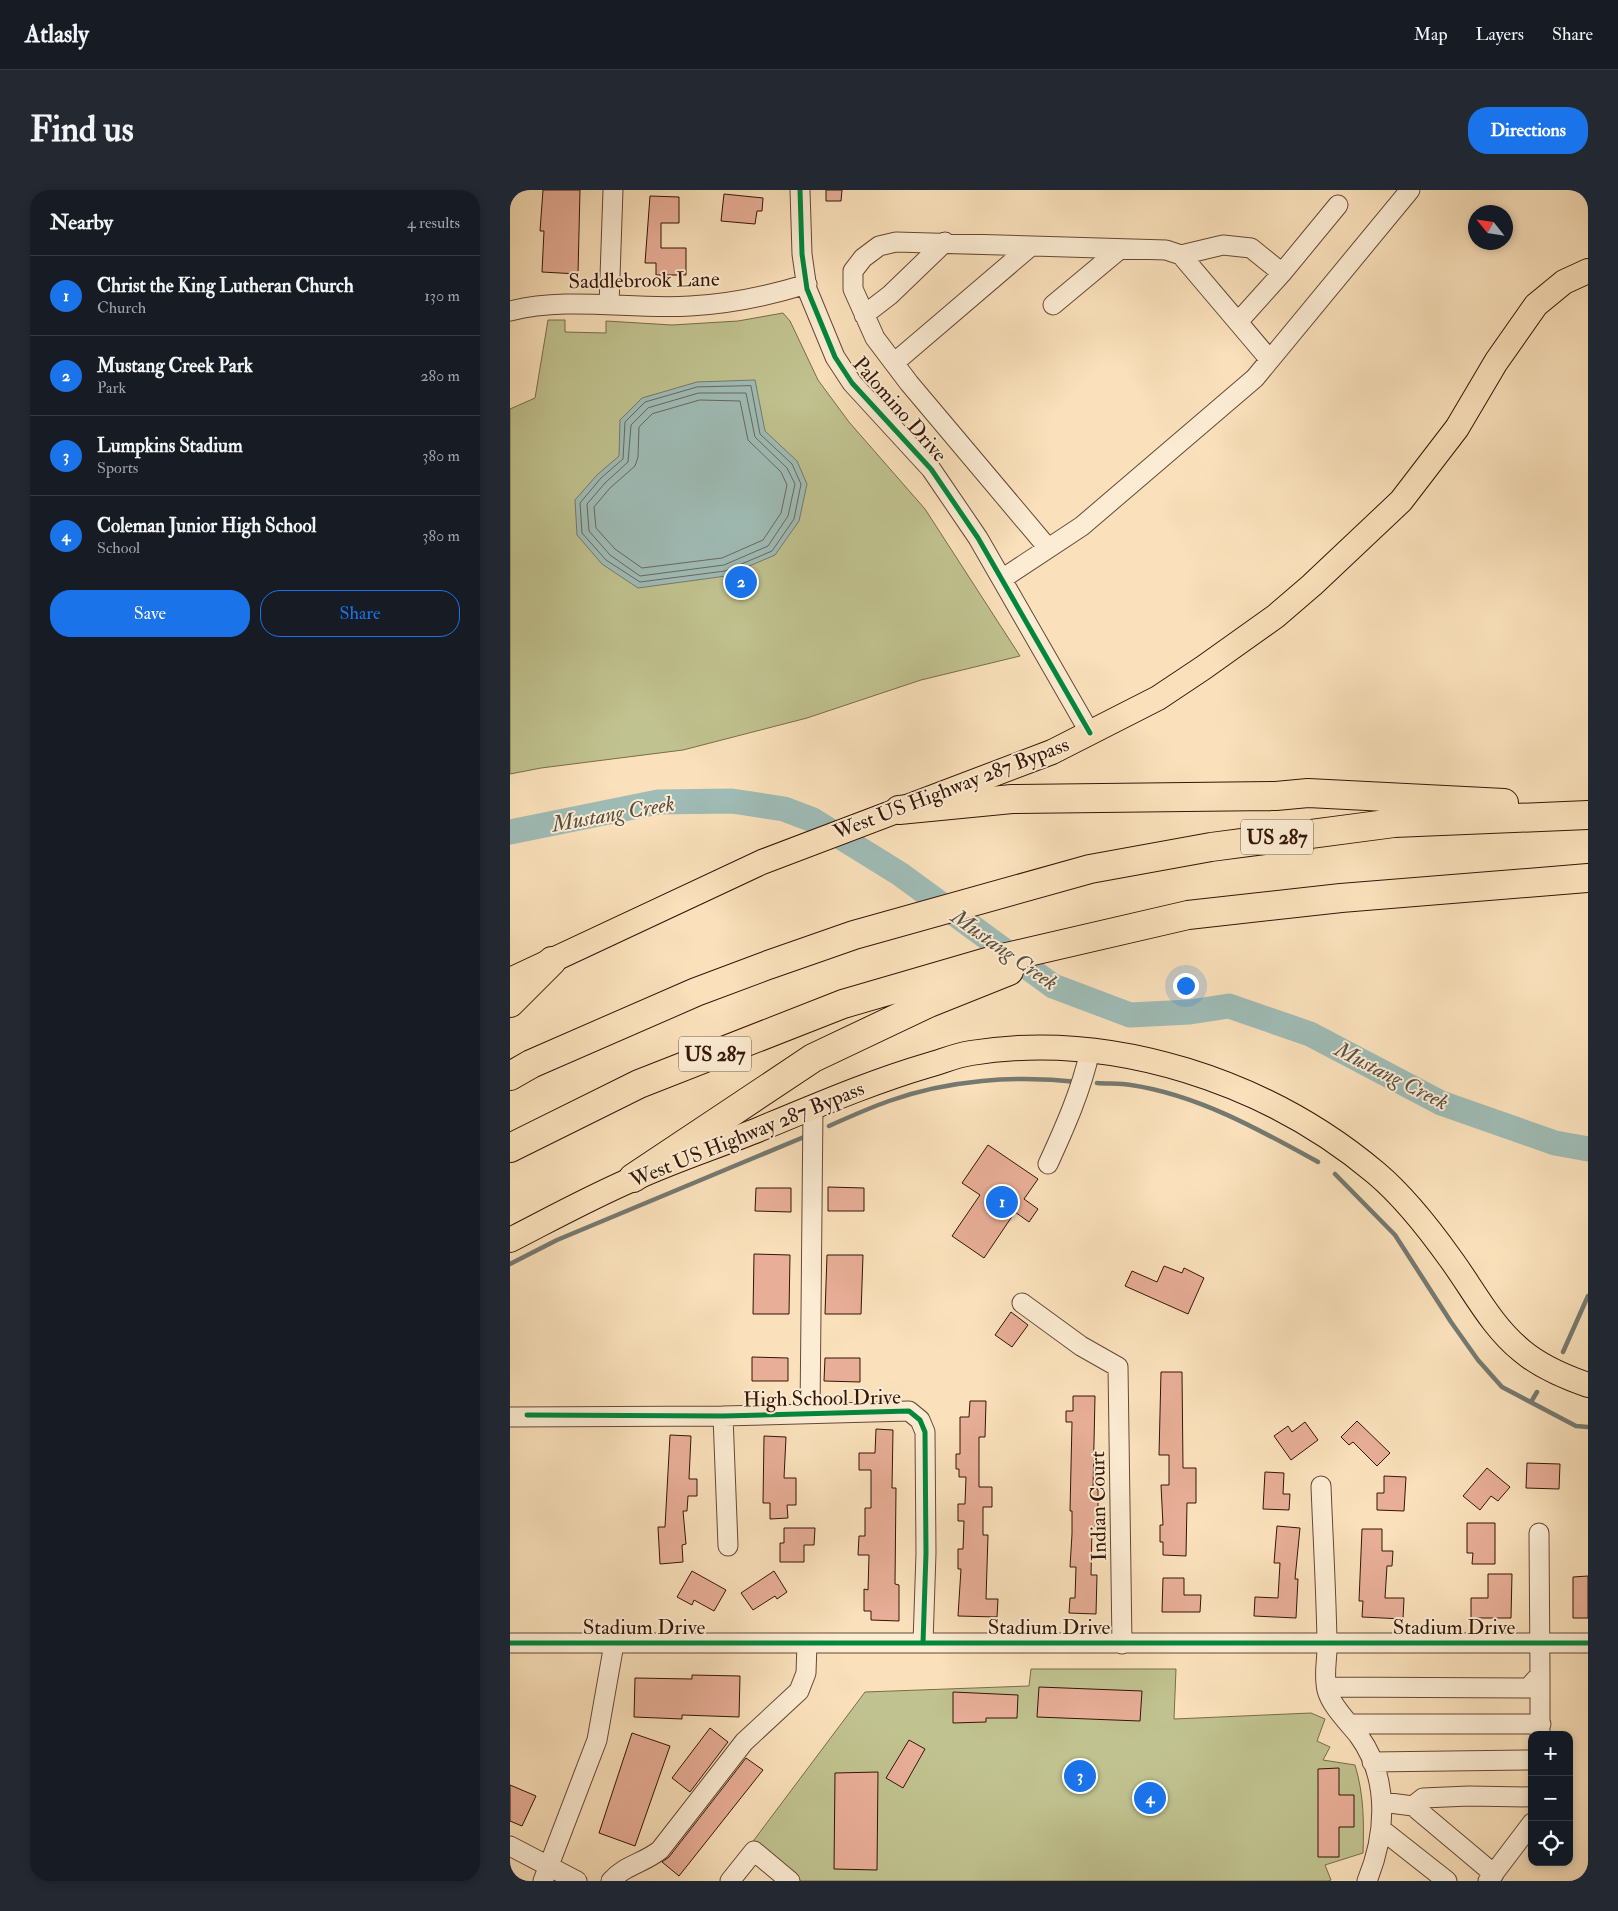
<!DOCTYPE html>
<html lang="en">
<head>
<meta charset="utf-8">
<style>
	:root { --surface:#171b24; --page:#242831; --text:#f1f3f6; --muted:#9ea1a6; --line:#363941; --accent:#1a73e8 }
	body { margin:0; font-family:"IM FELL Double Pica",serif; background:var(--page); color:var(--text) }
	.controls { position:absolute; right:15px; bottom:15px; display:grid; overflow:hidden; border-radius:10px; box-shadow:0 2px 8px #0003 }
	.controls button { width:45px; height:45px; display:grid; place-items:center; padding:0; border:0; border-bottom:1px solid var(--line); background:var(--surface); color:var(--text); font:25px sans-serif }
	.compass { position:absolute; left:958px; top:15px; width:45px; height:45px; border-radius:50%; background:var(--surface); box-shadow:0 2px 8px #0003; rotate:300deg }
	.you { position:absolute; left:675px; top:795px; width:18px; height:18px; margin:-12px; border:4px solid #fff; border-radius:50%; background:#1a73e8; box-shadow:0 0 0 8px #1a73e833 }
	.badge { display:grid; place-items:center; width:32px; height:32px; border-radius:50%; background:var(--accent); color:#fff; font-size:16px; font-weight:700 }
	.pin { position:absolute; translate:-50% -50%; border:2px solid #fff; box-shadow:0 1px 5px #0006 }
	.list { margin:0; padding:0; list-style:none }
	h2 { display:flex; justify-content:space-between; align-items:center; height:65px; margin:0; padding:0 20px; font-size:21px }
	h2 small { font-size:16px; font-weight:400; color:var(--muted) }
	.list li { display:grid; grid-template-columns:32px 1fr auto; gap:15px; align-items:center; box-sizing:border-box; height:80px; padding:0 20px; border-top:1px solid var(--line) }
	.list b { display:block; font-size:19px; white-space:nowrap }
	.list p { margin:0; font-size:16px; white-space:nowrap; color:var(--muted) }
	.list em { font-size:16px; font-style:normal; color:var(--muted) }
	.actions { display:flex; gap:10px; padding:15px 20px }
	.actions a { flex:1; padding:11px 0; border:1px solid var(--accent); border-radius:20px; text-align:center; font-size:18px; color:var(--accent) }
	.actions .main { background:var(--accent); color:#fff }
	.icon { flex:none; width:28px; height:28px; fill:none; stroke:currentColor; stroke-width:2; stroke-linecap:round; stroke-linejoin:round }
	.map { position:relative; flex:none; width:1078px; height:1691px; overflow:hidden; border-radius:20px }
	header { display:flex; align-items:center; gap:30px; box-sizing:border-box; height:70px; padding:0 25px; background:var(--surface); border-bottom:1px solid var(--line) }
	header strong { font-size:24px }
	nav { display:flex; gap:28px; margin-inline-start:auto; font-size:18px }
	.intro { display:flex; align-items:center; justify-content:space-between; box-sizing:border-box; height:120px; padding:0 30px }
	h1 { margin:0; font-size:35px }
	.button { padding:12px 22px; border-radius:20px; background:var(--accent); color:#fff; font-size:18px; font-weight:700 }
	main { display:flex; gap:30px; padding:0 30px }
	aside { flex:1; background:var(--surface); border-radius:20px; box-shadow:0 2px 8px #0003 }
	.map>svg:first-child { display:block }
	.green { fill:#c0c28f; stroke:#7a6c4b }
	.water { fill:#9fbcb6; stroke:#757970 }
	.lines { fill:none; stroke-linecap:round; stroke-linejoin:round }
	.shore { stroke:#6a685e; stroke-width:1 }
	.stream { stroke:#757970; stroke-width:4.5 }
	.river { stroke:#9fbcb6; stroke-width:25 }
	.building { fill:#e8ae97; stroke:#351507 }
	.minor-casing { stroke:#664834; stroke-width:21 }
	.major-casing { stroke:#351507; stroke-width:26 }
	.highway-casing { stroke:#351507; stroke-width:30 }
	.minor { stroke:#fcecd3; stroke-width:19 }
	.major { stroke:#fae1bb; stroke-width:24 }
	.highway { stroke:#fae1bb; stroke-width:28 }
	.cycleway-casing { stroke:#fcecd3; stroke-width:8 }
	.cycleway { stroke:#00873e; stroke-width:5 }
	.labels { text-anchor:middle; stroke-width:4; stroke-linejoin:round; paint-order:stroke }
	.shield { fill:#fcecd3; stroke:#715644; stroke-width:1 }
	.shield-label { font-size:20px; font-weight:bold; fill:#351507 }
	.street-label { font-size:21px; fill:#351507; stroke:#fcecd3 }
	.water-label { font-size:22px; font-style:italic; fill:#5a4f44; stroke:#fcecd3 }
</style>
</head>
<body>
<header>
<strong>Atlasly</strong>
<nav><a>Map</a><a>Layers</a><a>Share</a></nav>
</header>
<div class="intro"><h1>Find us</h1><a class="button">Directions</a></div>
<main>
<aside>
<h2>Nearby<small>4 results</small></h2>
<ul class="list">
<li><span class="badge">1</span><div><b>Christ the King Lutheran Church</b><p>Church</p></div><em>130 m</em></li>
<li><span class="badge">2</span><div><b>Mustang Creek Park</b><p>Park</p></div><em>280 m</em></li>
<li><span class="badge">3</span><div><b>Lumpkins Stadium</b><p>Sports</p></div><em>380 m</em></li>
<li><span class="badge">4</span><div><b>Coleman Junior High School</b><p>School</p></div><em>380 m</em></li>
</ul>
<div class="actions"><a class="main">Save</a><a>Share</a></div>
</aside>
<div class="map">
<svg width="1078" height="1691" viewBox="0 0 1078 1691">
	<rect width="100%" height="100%" fill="#fae1bb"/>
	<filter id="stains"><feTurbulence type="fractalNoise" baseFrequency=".004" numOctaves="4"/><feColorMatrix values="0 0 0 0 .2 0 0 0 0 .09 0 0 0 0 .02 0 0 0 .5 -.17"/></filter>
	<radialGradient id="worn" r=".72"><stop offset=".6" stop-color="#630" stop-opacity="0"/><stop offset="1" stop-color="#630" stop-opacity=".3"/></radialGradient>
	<path class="green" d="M273 123 280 131 308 190 339 232 415 319 510 466 411 490 297 528 173 560 31 578 0 584V219L25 208 38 130H55V142L96 143V131L162 135 228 131Z
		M521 1479H666L664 1529 801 1523 815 1529 807 1551 820 1557 813 1570 845 1575C854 1605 854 1632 853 1663L815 1675 821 1690 818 1691H271L235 1662 355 1502 519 1496Z"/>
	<path class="water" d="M245 190 255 241 287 271 297 294 289 331 265 365 216 386 128 398 92 374 67 345 65 310 87 285 109 266 110 230 132 208 187 192Z"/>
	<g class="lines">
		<path class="shore" d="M241 196 250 244 282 274 291 294 284 329 262 361 215 381 130 392 96 370 72 343 70 313 91 288 113 269 115 232 135 212 187 197Z
			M189 203H236L245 247 277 278 285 294 278 326 258 356 214 375 130 386 100 365 79 341 77 314 95 293 118 272 121 235 138 218Z
			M190 210 230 211 238 250 271 282 277 295 271 323 253 350 212 368 132 378 105 359 86 338 84 317 100 298 125 276 128 267 129 237 142 224Z"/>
		<path class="stream" d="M587 893C598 894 610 893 621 895 688 905 750 940 808 972
			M319 936C339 927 359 918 379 911 438 890 505 885 568 892
			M825 984 885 1045 941 1132 968 1170 992 1197 1066 1236 1078 1237
			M0 1074 47 1050 294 947
			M1053 1162 1078 1106
			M1021 1212 1027 1202"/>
		<path class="river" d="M0 642 148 612 222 611 274 619 303 630 390 684 543 796 620 825 680 822 719 816 800 844 931 913 1045 953 1078 959"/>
	</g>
	<path class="building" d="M33 0H70L68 84 32 82 34 41H30Z
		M316 0H332L331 11H316Z
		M214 4 253 8 252 21H247L245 34 211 31Z
		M140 6 169 7V33H151V58H176V85H146V73H135Z
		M478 955 528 989 514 1009 528 1019 519 1032 505 1022 474 1068 442 1046 470 1005 452 993Z
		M318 997 354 998V1021H318Z
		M246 998H281V1022L245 1021Z
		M244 1064 280 1065 279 1124H243Z
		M317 1065H353L351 1124H315Z
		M654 1076 672 1083 674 1078 694 1088 678 1124 615 1096 622 1081 647 1092Z
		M501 1122 518 1135 502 1157 485 1145Z
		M242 1167 278 1168V1191H242Z
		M315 1168H350V1192L314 1191Z
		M651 1182H672L673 1278H686V1313H677L676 1366 653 1365V1352H650V1335H653L651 1295H659V1265H649Z
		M563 1206H585L583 1299H588V1337H582L581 1385H587L586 1424 559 1423 560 1408H565L566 1377H560L562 1344V1321H560L562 1232H556V1221H563Z
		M460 1211H476L475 1247H469V1297H482V1317H473V1345H478L476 1409H488L487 1427 448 1426 451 1379H448V1359H453L454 1331H448V1314H455L456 1287H449V1279H446V1264H450V1227H459Z
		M847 1231 880 1263 867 1276 843 1252 839 1255 831 1247Z
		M795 1232 808 1250 781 1270 764 1246 778 1236 782 1242Z
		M366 1239 383 1240 382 1298H386L385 1394 389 1395V1431L361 1430V1421H354V1399L358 1400 359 1365H348L349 1346H355V1318H361V1280H349V1263H365Z
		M160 1245 181 1246 179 1289H187V1306H178L177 1321H173L176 1354 172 1355 173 1372 150 1374 148 1337H155Z
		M254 1246 276 1247 274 1288H286V1315H277L278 1328 260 1329V1313H253Z
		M1017 1273 1050 1274 1049 1299 1016 1298Z
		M977 1278 1000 1297 988 1311 981 1306 970 1320 953 1306Z
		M755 1282 774 1283 773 1304H780L779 1320 753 1319Z
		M874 1286 896 1287 894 1321 867 1320V1303H874Z
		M957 1333H985V1374H962L963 1363H957Z
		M767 1336 790 1338 785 1389H788L786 1428 744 1426 745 1407 768 1408 770 1373H764Z
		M274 1338H305L304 1355H294V1372H270V1353H274Z
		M852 1339H872V1361H883L882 1376H877L875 1408H894L893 1429 852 1427 853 1411H849Z
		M182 1381 216 1400 204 1421 184 1410 182 1415 167 1407Z
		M264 1381 277 1402 267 1409 265 1406 243 1420 231 1403Z
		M978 1384H1002L1001 1428H961V1408H978Z
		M1078 1386V1428H1063V1387Z
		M653 1388H674V1405H691L690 1422H652Z
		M182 1485 230 1486 229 1527 172 1525V1529L124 1527 125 1488 182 1489Z
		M529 1497 632 1501 630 1531 527 1527Z
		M443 1502 508 1505 507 1528H476V1532L443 1533Z
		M200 1538 218 1552 180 1602 162 1588Z
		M122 1543 160 1556 125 1656 89 1643Z
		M399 1550 415 1559 393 1598 376 1588Z
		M236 1568 253 1580 169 1686 152 1672 159 1667Z
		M829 1578V1605H844V1637H829V1667H808V1579Z
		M368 1582 367 1680 324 1679 325 1583Z
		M0 1595 26 1606 12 1636 0 1631Z"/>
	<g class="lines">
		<g class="minor-casing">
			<path id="minor" d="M290 0 292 64 297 99 325 167 342 193 421 279 468 348 580 543
				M99 115 103 0
				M543 115 609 60
				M0 121C59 106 120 120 180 116 220 114 258 106 297 94
				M354 125 380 105 435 52
				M728 132 772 83
				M760 170 671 65 713 55 741 58 772 83 828 15
				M384 173 521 56
				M538 358 399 193 365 148 343 99V81L353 68 369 56 386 52 656 60 671 65
				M492 389 572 336 745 188 900 0
				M538 974C555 937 571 901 580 861
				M512 1113 571 1156 608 1177 612 1454
				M300 1224 303 917
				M213 1226 218 1356
				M0 1227 213 1226 399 1221 410 1230 415 1242 416 1363 413 1453
				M811 1296C813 1348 816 1399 817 1451 818 1468 813 1483 817 1500 821 1516 839 1533 849 1546 880 1589 876 1645 857 1691
				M0 1453H1078
				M817 1497 1018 1498 1030 1485 1029 1343
				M840 1534H1031
				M1030 1545V1485
				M862 1572 1022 1570
				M872 1612 903 1616 984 1684
				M903 1616 913 1608 959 1606 1022 1607
				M871 1639 937 1691
				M0 1656 67 1691
				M33 1691 87 1550 104 1454
				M101 1691C115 1675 134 1673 150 1660L234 1552 289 1501 296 1483 297 1454
				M220 1691 244 1661 280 1691
				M978 1691 1022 1633"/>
		</g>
		<g class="major-casing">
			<path id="major" d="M0 790 252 672 542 562 648 508 693 478 766 426 802 395 891 311 947 238 986 172 1026 115 1054 92 1078 81
				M0 1050C41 1029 81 1007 123 989 164 970 208 956 250 939 306 916 361 892 419 875 433 871 447 865 461 863 602 840 758 892 866 983 892 1005 920 1040 940 1068 963 1099 981 1136 1012 1161 1031 1177 1055 1187 1078 1195"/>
		</g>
		<g class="highway-casing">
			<path id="highway" d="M389 620 502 609 766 606 798 603 994 613
				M0 813 42 771
				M0 886 21 874 186 802 258 775 344 745 580 679 701 657 884 633 1078 625
				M0 958 129 894 333 814 484 770 678 725 831 708 1078 688
				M123 988 303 868 419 813 499 781"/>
		</g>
		<use href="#minor" class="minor"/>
		<use href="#major" class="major"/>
		<use href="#highway" class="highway"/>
		<g class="cycleway-casing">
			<path id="cycleway" d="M290 0 292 64 297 99 325 167 342 193 421 279 468 348 580 543
				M17 1225 213 1226 399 1221 410 1230 415 1242 416 1363 413 1453
				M0 1453H1078"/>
		</g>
		<use href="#cycleway" class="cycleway"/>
	</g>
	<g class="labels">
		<g class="shield">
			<rect x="731" y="629.5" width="72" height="35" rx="4"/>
			<rect x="169" y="846.5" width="72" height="35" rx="4"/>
		</g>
		<g class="shield-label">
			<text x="767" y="654">US 287</text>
			<text x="205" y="871">US 287</text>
		</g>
		<g class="street-label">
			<text transform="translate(134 90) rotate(-1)" y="7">Saddlebrook Lane</text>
			<text transform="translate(390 219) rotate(49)" y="7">Palomino Drive</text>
			<text transform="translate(441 598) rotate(-21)" y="7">West US Highway 287 Bypass</text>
			<text transform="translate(237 944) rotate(-22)" y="7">West US Highway 287 Bypass</text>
			<text transform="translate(312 1208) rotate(-1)" y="7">High School Drive</text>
			<text transform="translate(588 1316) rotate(-91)" y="7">Indian Court</text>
			<text x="134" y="1444">Stadium Drive</text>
			<text x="539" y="1444">Stadium Drive</text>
			<text x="944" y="1444">Stadium Drive</text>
		</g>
		<g class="water-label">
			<text transform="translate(103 623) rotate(-10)" y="8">Mustang Creek</text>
			<text transform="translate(495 759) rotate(35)" y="8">Mustang Creek</text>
			<text transform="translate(882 885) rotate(27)" y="8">Mustang Creek</text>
		</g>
	</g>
	<rect width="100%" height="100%" filter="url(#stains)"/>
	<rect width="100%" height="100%" fill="url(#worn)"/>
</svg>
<div class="controls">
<button>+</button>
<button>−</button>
<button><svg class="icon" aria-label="locate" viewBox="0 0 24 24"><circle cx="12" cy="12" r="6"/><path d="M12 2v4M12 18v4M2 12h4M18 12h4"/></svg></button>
</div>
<svg class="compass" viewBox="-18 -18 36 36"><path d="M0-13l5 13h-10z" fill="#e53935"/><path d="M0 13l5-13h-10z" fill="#9ea1a6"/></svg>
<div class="you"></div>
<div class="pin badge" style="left:492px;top:1012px">1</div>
<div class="pin badge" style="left:231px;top:392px">2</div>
<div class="pin badge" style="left:570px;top:1586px">3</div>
<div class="pin badge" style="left:640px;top:1608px">4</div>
</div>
</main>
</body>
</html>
